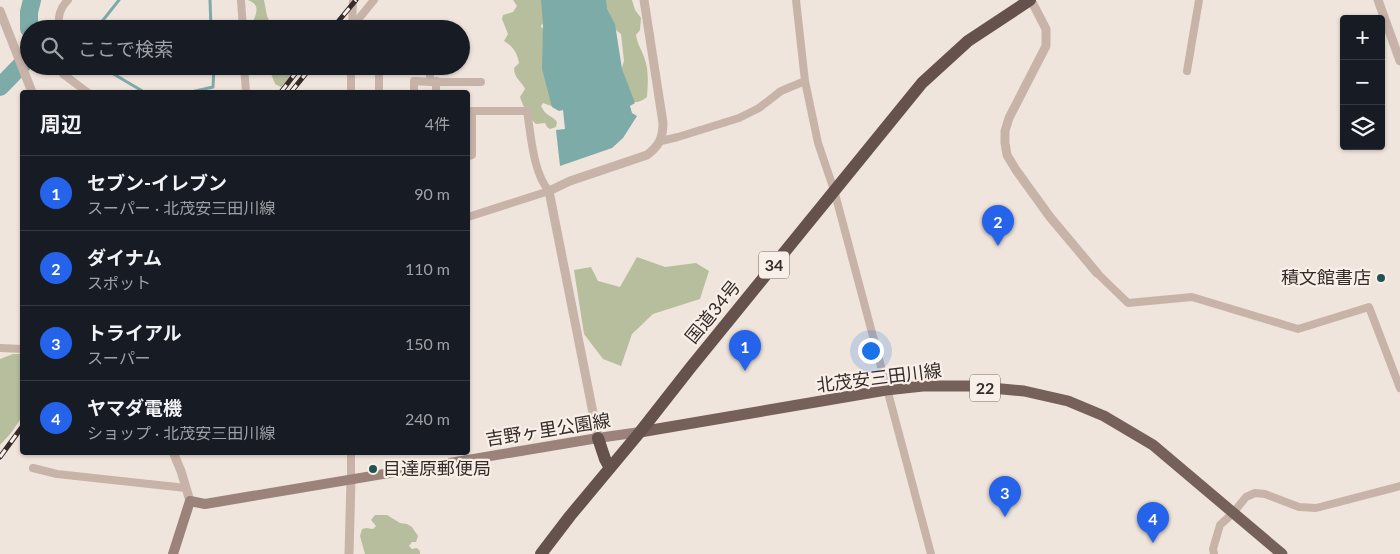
<!DOCTYPE html>
<html lang="ja">
<head>
<meta charset="utf-8">
<style>
	:root { --surface:#171b24; --page:#20242c; --text:#f1f3f6; --muted:#9ea1a6; --line:#363941; --accent:#2563eb }
	body { margin:0; font-family:Lato,"Noto Sans JP",sans-serif; background:var(--page); color:var(--text) }
	.controls { position:absolute; right:15px; top:15px; display:grid; overflow:hidden; border-radius:5px; box-shadow:0 1px 4px #0004 }
	.controls button { width:45px; height:45px; display:grid; place-items:center; padding:0; border:0; border-bottom:1px solid var(--line); background:var(--surface); color:var(--text); font:25px sans-serif }
	.you { position:absolute; left:870px; top:350px; width:18px; height:18px; margin:-12px; border:4px solid #fff; border-radius:50%; background:#1a73e8; box-shadow:0 0 0 8px #1a73e833 }
	.badge { display:grid; place-items:center; width:32px; height:32px; border-radius:50%; background:var(--accent); color:#fff; font-size:16px; font-weight:700 }
	.pin { position:absolute; translate:-50% -41px; filter:drop-shadow(0 1px 2px #0008) }
	.pin::after { content:''; position:absolute; top:26px; width:18px; height:15px; background:inherit; clip-path:polygon(0 0,100% 0,50% 100%) }
	.list { margin:0; padding:0; list-style:none }
	h2 { display:flex; justify-content:space-between; align-items:center; height:65px; margin:0; padding:0 20px; font-size:21px }
	h2 small { font-size:16px; font-weight:400; color:var(--muted) }
	.list li { display:grid; grid-template-columns:32px 1fr auto; gap:15px; align-items:center; box-sizing:border-box; height:75px; padding:0 20px; border-top:1px solid var(--line) }
	.list b { display:block; font-size:19px; white-space:nowrap }
	.list p { margin:0; font-size:16px; white-space:nowrap; color:var(--muted) }
	.list em { font-size:16px; font-style:normal; color:var(--muted) }
	.icon { flex:none; width:28px; height:28px; fill:none; stroke:currentColor; stroke-width:2; stroke-linecap:round; stroke-linejoin:round }
	.map { position:relative; flex:none; width:1400px; height:554px; overflow:hidden }
	.search { position:absolute; background:var(--surface); box-shadow:0 1px 4px #0004; left:20px; top:20px; width:450px; height:55px; display:flex; align-items:center; gap:12px; box-sizing:border-box; padding:0 18px; border-radius:28px; color:var(--muted); font-size:19px }
	.panel { position:absolute; background:var(--surface); box-shadow:0 1px 4px #0004; left:20px; top:90px; width:450px; height:365px; border-radius:5px }
	.map>svg:first-child { display:block }
	.green { fill:#b7be9d }
	.water { fill:#7daba8 }
	.lines { fill:none; stroke-linecap:round; stroke-linejoin:round }
	.stream { stroke:#7daba8; stroke-width:3 }
	.river { stroke:#7daba8; stroke-width:18 }
	.minor { stroke:#c8b3a9; stroke-width:8 }
	.tertiary { stroke:#c8b3a9; stroke-width:9 }
	.secondary { stroke:#9b837b; stroke-width:10 }
	.primary { stroke:#76615a; stroke-width:11 }
	.trunk { stroke:#66524d; stroke-width:12 }
	.rail-casing { stroke:#352b28; stroke-width:5 }
	.rail { stroke:#f8efe8; stroke-width:3; stroke-dasharray:9; stroke-linecap:butt }
	.poi-dot { fill:#215451; stroke:#f8efe8; stroke-width:2 }
	.labels { text-anchor:middle; stroke-width:4.5; stroke-linejoin:round; paint-order:stroke }
	.shield { fill:#f8efe8; stroke:#706662; stroke-width:1 }
	.shield-label { font-size:16px; font-weight:bold; fill:#352b28 }
	.poi-label { font-size:18px; fill:#352b28; stroke:#f8efe8; text-anchor:end }
	.street-label { font-size:18px; fill:#352b28; stroke:#f8efe8 }
</style>
</head>
<body>
<div class="map">
<svg width="1400" height="554" viewBox="0 0 1400 554">
	<rect width="100%" height="100%" fill="#f0e5dc"/>
	<path class="green" d="M248 0H264L267 16 273 29H251C253 17 264 6 248 0Z
		M513 0H546L545 23 541 25V27L546 31 554 107 543 103 541 106C546 117 552 115 557 122L556 127 550 129 547 127 545 123 536 124C529 118 523 106 520 97L525 89C522 81 514 79 514 68L519 63C517 52 513 47 504 41L508 34 502 19 503 15 513 12 517 6Z
		M588 0H632L635 10 641 18 640 30 636 35C638 46 641 48 644 57 649 69 648 84 647 97 640 102 638 103 629 101L620 73 624 61 621 34 612 27Z
		M268 66H287L293 71 290 76 281 87 275 84Z
		M637 257 665 267 696 263 709 271 700 299 653 314 632 334 621 366 603 359 584 334 574 270 591 267 598 281 620 287Z
		M13 354H22V417L11 433 0 445V359Z
		M375 515H387L400 523 407 524 412 527 418 536 416 542H412L409 546 412 549 417 548 420 551V554H365L360 536 362 529 366 528 373 529 376 526 371 520Z"/>
	<path class="water" d="M541 0H606L607 9 615 24 622 69 635 103 630 106 632 113 637 116 623 138 612 148 560 166 556 130 565 129 563 110 559 111 552 107 542 69 543 23Z"/>
	<g class="lines">
		<path class="stream" d="M210 0 211 29
			M96 29 119 0
			M100 66 144 92
			M191 92 213 87 214 66"/>
		<path class="river" d="M29 29V12L32 0
			M0 87 29 57"/>
		<path class="minor" d="M241 0 243 29
			M796 0 805 81
			M352 27 374 0
			M352 27 353 0
			M59 29C58 17 59 9 68 0
			M59 66 63 74 87 92
			M244 66 246 92
			M379 66V92
			M1187 71 1199 0
			M430 82H481
			M351 92V66
			M414 92V81L430 82V66
			M436 92V81
			M468 111H527C531 135 533 173 549 191L468 217
			M661 141 678 137 739 118 759 108 781 91 805 81 818 143 834 190 931 554
			M468 156 472 155V111
			M1097 273 1128 303 1192 297 1298 329 1369 307 1400 388
			M0 348 22 349
			M33 468 57 474 186 488
			M351 479V452
			M1214 554 1213 549 1220 525 1233 513 1246 497 1255 493 1265 494 1299 507 1316 508 1400 486"/>
		<path class="tertiary" d="M1031 0 1046 29V46L1009 118 1005 131V143L1007 155 1016 170 1050 217 1097 273
			M1378 0 1400 61
			M0 11 32 92
			M598 438 549 191 570 181 647 155C659 146 663 138 663 123L644 0
			M173 452 181 471 190 501
			M349 554 351 479"/>
		<path class="secondary" d="M173 554 190 501 205 504 598 438 640 432"/>
		<path class="primary" d="M640 432 886 390 923 386H970L1024 391 1068 401 1104 416 1153 445 1282 554"/>
		<path class="trunk" d="M598 438 605 459 610 468
			M541 554 570 516 640 432 691 367 922 83 968 41 1030 0"/>
		<g class="rail-casing">
			<path id="rail" d="M332 29 356 0
				M281 92 301 66
				M291 92 312 66
				M0 457 22 427"/>
		</g>
		<use href="#rail" class="rail"/>
	</g>
	<g class="poi-dot">
		<circle cx="1381" cy="278" r="5"/>
		<circle cx="373" cy="469" r="5"/>
	</g>
	<g class="labels">
		<g class="shield">
			<rect x="759" y="251.5" width="30" height="27" rx="4"/>
			<rect x="970" y="374.5" width="30" height="27" rx="4"/>
		</g>
		<g class="shield-label">
			<text x="774" y="271">34</text>
			<text x="985" y="394">22</text>
		</g>
		<g class="poi-label">
			<text x="1371" y="284">積文館書店</text>
			<text x="383" y="475" text-anchor="start">目達原郵便局</text>
		</g>
		<g class="street-label">
			<text transform="translate(713 312) rotate(-51)" y="6">国道34号</text>
			<text transform="translate(879 378) rotate(-7)" y="6">北茂安三田川線</text>
			<text transform="translate(548 430) rotate(-9)" y="6">吉野ヶ里公園線</text>
		</g>
	</g>
</svg>
<div class="controls">
<button>+</button>
<button>−</button>
<button><svg class="icon" aria-label="layers" viewBox="0 0 24 24"><path d="M12 4l9 5-9 5-9-5zM3 14l9 5 9-5"/></svg></button>
</div>
<div class="you"></div>
<div class="pin badge" style="left:745px;top:371px">1</div>
<div class="pin badge" style="left:998px;top:246px">2</div>
<div class="pin badge" style="left:1005px;top:517px">3</div>
<div class="pin badge" style="left:1153px;top:543px">4</div>
<div class="search"><svg class="icon" aria-label="search" viewBox="0 0 24 24"><circle cx="10" cy="10" r="6"/><path d="M15 15l6 6"/></svg>ここで検索</div>
<section class="panel">
<h2>周辺<small>4件</small></h2>
<ul class="list">
<li><span class="badge">1</span><div><b>セブン-イレブン</b><p>スーパー · 北茂安三田川線</p></div><em>90 m</em></li>
<li><span class="badge">2</span><div><b>ダイナム</b><p>スポット</p></div><em>110 m</em></li>
<li><span class="badge">3</span><div><b>トライアル</b><p>スーパー</p></div><em>150 m</em></li>
<li><span class="badge">4</span><div><b>ヤマダ電機</b><p>ショップ · 北茂安三田川線</p></div><em>240 m</em></li>
</ul>
</section>
</div>
</body>
</html>
